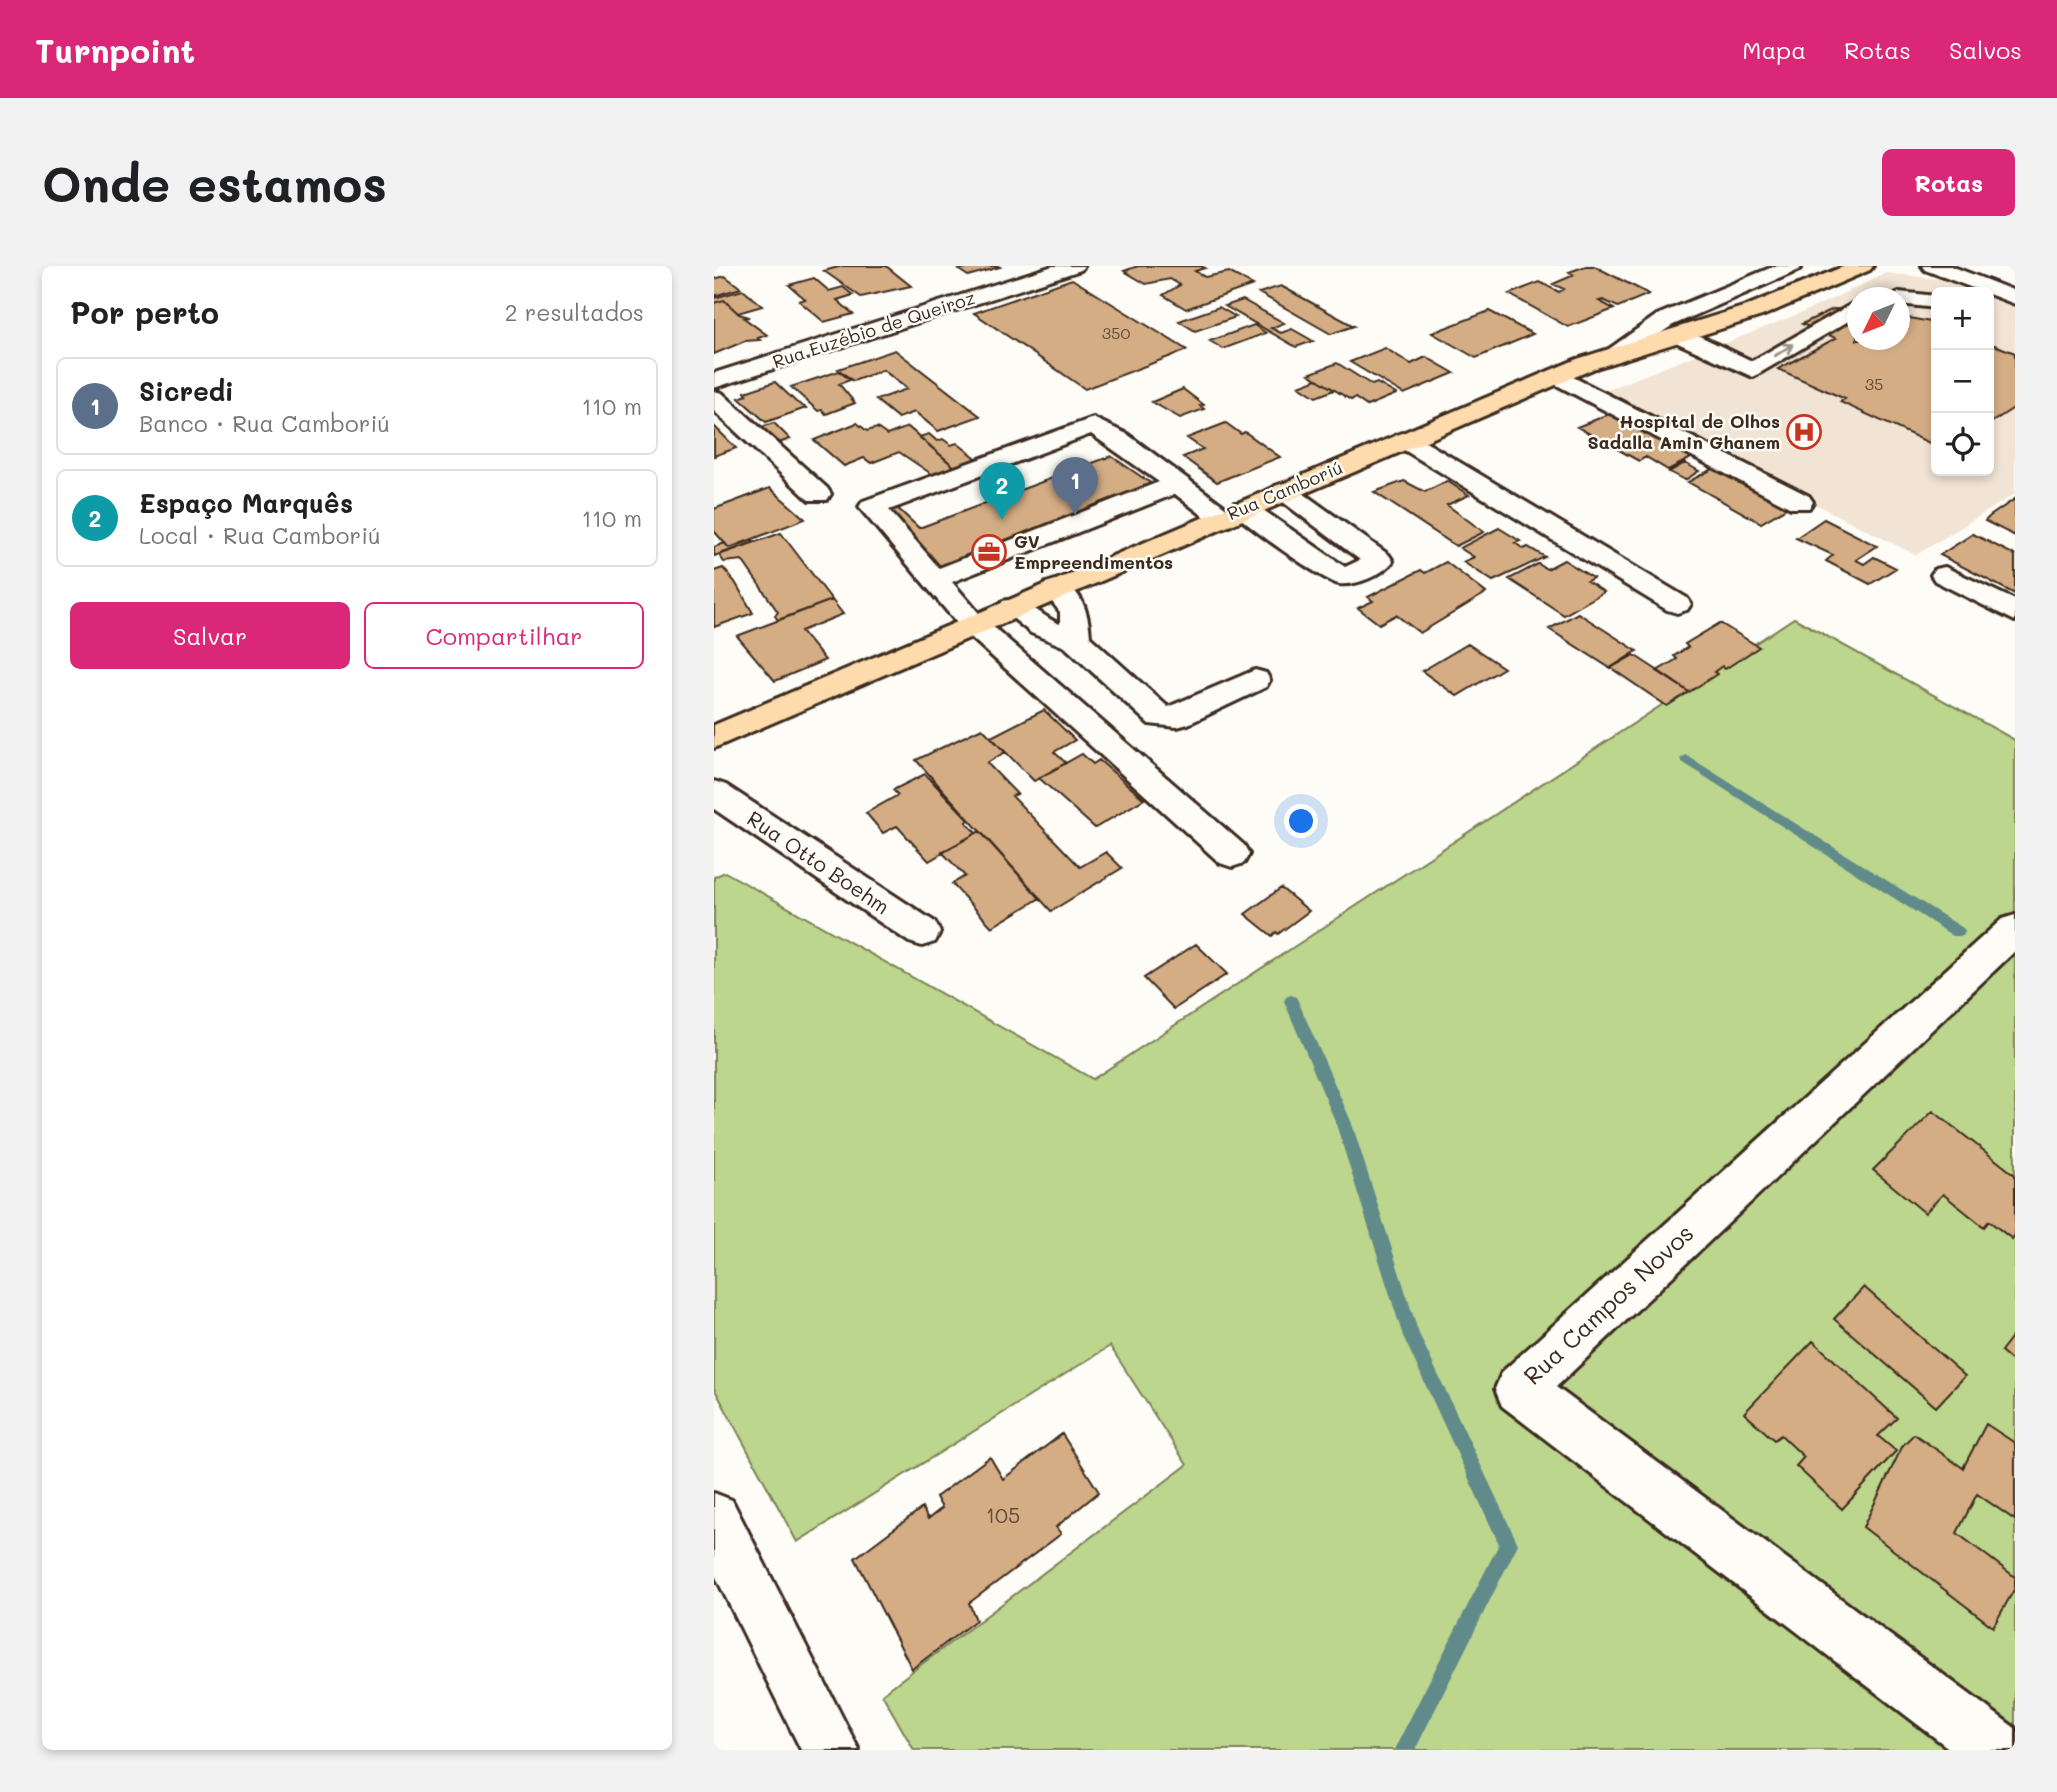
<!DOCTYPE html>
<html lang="pt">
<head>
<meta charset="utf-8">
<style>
	:root { --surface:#fff; --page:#f2f2f2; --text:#202124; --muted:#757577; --line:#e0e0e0; --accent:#db2777 }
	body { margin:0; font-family:Mali,sans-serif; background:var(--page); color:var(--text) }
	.controls { position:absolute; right:21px; top:21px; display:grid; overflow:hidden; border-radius:10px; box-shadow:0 4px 10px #0003 }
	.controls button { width:63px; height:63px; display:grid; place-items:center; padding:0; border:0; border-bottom:2px solid var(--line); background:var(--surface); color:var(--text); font:35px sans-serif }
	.compass { position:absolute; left:1133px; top:21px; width:63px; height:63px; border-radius:50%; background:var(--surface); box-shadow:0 4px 10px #0003; rotate:227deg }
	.you { position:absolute; left:588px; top:556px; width:24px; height:24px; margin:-18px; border:5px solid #fff; border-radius:50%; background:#1a73e8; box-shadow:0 0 0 10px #1a73e833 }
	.badge { display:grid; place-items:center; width:46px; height:46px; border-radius:50%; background:var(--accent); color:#fff; font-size:23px; font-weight:700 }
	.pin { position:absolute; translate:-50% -58px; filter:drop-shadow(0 2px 4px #0008) }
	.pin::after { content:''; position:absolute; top:37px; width:24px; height:21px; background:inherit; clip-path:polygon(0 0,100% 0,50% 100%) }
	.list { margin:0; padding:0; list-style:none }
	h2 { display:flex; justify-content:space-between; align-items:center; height:91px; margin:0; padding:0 28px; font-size:30px }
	h2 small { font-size:23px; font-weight:400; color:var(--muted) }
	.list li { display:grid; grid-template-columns:46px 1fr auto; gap:21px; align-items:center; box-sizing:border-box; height:98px; margin:0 14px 14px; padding:0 14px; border:2px solid var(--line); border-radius:10px }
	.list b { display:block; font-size:26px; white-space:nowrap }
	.list p { margin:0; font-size:23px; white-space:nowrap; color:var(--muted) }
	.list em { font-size:23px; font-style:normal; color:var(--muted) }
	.actions { display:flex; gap:14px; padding:21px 28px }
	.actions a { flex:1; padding:16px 0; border:2px solid var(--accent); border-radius:10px; text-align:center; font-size:24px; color:var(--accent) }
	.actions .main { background:var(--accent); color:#fff }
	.icon { flex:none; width:38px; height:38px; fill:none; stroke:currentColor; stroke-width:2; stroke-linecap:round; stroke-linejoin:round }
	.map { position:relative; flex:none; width:1301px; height:1484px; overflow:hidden; border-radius:10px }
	header { display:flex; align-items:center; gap:42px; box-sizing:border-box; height:98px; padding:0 35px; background:var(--accent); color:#fff }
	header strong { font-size:33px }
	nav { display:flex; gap:38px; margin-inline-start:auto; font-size:24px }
	.intro { display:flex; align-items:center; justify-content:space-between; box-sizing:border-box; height:168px; padding:0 42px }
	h1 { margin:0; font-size:49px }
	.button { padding:18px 32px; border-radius:10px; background:var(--accent); color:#fff; font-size:24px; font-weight:700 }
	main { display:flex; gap:42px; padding:0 42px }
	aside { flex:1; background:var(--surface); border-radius:10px; box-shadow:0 4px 10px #0003 }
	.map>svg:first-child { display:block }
	.built { fill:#f1e4d5; fill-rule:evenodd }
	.green { fill:#bcd68e; stroke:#7c8056; stroke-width:2 }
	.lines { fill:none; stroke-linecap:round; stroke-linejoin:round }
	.stream { fill:#618b8a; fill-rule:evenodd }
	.building { fill:#d4ad85; stroke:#3b2a1e; stroke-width:2 }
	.minor-casing { stroke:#3b2a1e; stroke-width:6 }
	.major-casing { stroke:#3b2a1e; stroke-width:6 }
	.minor { fill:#fdfcf7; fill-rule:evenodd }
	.major { fill:#fddbac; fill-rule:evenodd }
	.oneway { stroke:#9c938a }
	.labels { text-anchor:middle; stroke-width:5; stroke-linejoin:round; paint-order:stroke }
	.far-number-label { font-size:16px; fill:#614b38 }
	.far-street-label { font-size:18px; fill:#3b2a1e; stroke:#fdfcf7 }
	.far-poi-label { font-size:18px; font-weight:bold; fill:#3b2a1e; stroke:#fdfcf7; text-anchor:end }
	.street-label { font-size:21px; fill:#3b2a1e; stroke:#fdfcf7 }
	.near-number-label { font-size:21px; fill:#614b38 }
	.near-street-label { font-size:24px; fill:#3b2a1e; stroke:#fdfcf7 }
</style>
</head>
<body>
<header>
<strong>Turnpoint</strong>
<nav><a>Mapa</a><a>Rotas</a><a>Salvos</a></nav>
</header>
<div class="intro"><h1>Onde estamos</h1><a class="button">Rotas</a></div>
<main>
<aside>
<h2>Por perto<small>2 resultados</small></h2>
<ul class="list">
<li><span class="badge" style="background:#5c6f8a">1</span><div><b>Sicredi</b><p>Banco · Rua Camboriú</p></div><em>110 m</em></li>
<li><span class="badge" style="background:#0f9aa8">2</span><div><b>Espaço Marquês</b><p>Local · Rua Camboriú</p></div><em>110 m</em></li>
</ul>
<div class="actions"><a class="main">Salvar</a><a>Compartilhar</a></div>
</aside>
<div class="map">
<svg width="1301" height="1484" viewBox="0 0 1301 1484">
	<rect width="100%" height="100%" fill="#fdfcf7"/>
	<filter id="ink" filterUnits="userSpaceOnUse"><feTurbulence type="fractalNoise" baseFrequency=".0143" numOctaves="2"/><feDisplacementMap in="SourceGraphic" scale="14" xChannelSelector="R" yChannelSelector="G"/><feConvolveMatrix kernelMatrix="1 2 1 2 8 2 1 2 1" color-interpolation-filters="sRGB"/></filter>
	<g filter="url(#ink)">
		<path class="built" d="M1173 7 1224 13 1265 26H1222V205H1275V30L1301 40V228L1202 289 883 128 1092 45ZM1143 32H1185V74H1143Z"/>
		<path class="green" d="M1080 352 1301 474V1484H200L168 1428 473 1199 396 1080 83 1276 0 1122V611L11 606 379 813Z"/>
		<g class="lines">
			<path class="stream" d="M972 489 1249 662 1251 666 1249 670H1239L968 496 966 493Z
				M577 729 582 731 584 735 637 855 705 1068 804 1278 701 1484H680L785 1278 689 1070 621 855 570 735 572 731Z"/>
		</g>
		<path class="building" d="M128 0H172L197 20 147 31 110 5Z
			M257 0H284L286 1 254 10 245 4Z
			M424 0H487L491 2 481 5 491 11 515 6 539 19 472 43 449 29 466 19 456 13 432 18 410 5Z
			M872 0H880L935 28 904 41 889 34 885 35 900 43 854 61 795 28 826 16 845 26 850 23 839 18 860 9 855 6Z
			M11 10 27 22 0 30V13Z
			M100 12 115 25 129 21 139 29 123 34 139 48 110 56 85 35 91 33 75 19Z
			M358 13 473 84 371 123 260 47Z
			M567 20 640 60 617 68 545 27Z
			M29 24 48 40 24 47 10 34 0 37V32Z
			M10 34 25 48 35 51 30 52 53 69 44 72 46 74 31 75 0 88V37Z
			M529 34 570 57 557 62 567 67 578 63 599 75 582 81 511 40Z
			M505 41 522 51 481 65 465 55Z
			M1119 43 1143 44V74H1185V50L1222 57V180L1126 136 1131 133 1064 103 1122 72 1088 58Z
			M775 45 819 68 762 92 718 67Z
			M540 59 552 67 509 83 496 75Z
			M1275 77 1301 87V141L1275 158Z
			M671 82 697 98 712 91 740 107 690 128 636 96Z
			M181 84 266 150 224 165 201 146 184 152 162 134 193 123 169 104 139 115 124 103Z
			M623 97 658 119 663 117 682 128 653 140 641 132 637 134 595 108Z
			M125 105 136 114 125 118 141 137 112 148 108 144 104 145 77 121Z
			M603 113 620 124 602 131 585 120Z
			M61 116 82 136 92 142 52 156 25 132 33 129 31 126Z
			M469 123 490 139 486 140 490 143 466 152 438 136Z
			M898 147 981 190 954 204 932 191 925 195 863 161Z
			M60 157 76 173 59 179 41 163Z
			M143 157 153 165 163 162 173 169 194 161 243 203 222 211 185 186 157 197 150 192 130 200 100 174Z
			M512 157 527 168 531 166 566 191 503 216 469 191 489 183 473 172Z
			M0 160 22 182 0 190Z
			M215 168 223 175 229 173 237 179 243 177 266 195 243 203 205 171Z
			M397 190 438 218 217 304 161 245 179 238 205 262Z
			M971 197 985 205 971 214 955 206Z
			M1000 202 1056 231 1074 241 1047 257 974 216Z
			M690 215 711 226 733 215 755 229 733 239 770 266 742 280 660 226Z
			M56 222 91 253 15 282 0 265V243Z
			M1301 233V270L1271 255 1276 250Z
			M1110 253 1163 280 1142 294 1150 298 1160 291 1182 302 1156 318 1112 295 1119 289 1082 272Z
			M785 262 806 275 801 277 810 283 814 281 831 291 779 315 749 296 760 291 746 282Z
			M67 267 118 334 64 354 61 350 64 346 28 294 10 296 5 289Z
			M1259 268 1301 289V328L1226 289Z
			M39 274 41 276 0 290V281L11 277 15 282Z
			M850 294 879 312 873 315 890 326 850 349 795 313 824 298 833 303Z
			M732 296 772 327 706 367 682 349 665 358 644 342 659 335 654 331 707 304 711 307Z
			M9 302 21 316 39 347 0 361V305Z
			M118 334 129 348 87 365 111 394 61 415 23 370Z
			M864 347 923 385 896 402 835 363Z
			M1006 357 1045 381 1011 403 1008 400 1000 406 1003 408 975 426 943 405 963 393 960 390 974 381 971 378Z
			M754 378 790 402 743 430 708 405Z
			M920 389 943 404 975 426 953 440 897 402Z
			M330 444 361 474 340 486 352 497 320 515 277 471Z
			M268 462 291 486 273 497 303 528 298 530 366 601 392 586 408 602 337 645 202 494Z
			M368 488 379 498 385 494 430 533 381 562 325 512Z
			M211 508 255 554 252 556 262 567 215 595 183 560 169 567 152 547 184 529 179 524Z
			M266 565 326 632 278 661 238 618 251 610 228 586Z
			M567 622 595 645 564 668 562 666 558 670 531 648Z
			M482 678 513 708 460 743 430 712Z
			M1219 845 1301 909V969L1298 973 1275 955 1270 961 1229 928 1211 947 1159 904Z
			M1150 1021 1251 1110 1222 1141 1120 1053Z
			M1301 1067V1097L1287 1085Z
			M1099 1075 1183 1152 1164 1170 1182 1185 1128 1243 1082 1200 1090 1191 1067 1169 1060 1174 1030 1147Z
			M1272 1158 1301 1177V1254L1263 1228 1243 1267 1301 1311V1322L1279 1361 1149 1261 1189 1179 1200 1168 1249 1202Z
			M348 1168 385 1226 342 1261 347 1268 255 1337 262 1354 198 1403 141 1292 208 1242 214 1253 228 1242 222 1231 276 1191 289 1213Z"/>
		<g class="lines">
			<g class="minor-casing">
				<path id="minor" d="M339 0H370L367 4 0 122V107Z
					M1061 0H1088L1085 4 959 59 907 93 899 95 888 88 943 49Z
					M1208 0H1237L1301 25V38L1211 4Z
					M1185 26 1222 30V42L1185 38V32H1175Z
					M1143 35V50L1039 111 957 74 954 69 965 62 973 64 1038 95Z
					M843 103 1095 230 1099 236 1095 242H1077L835 115 831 110 835 105Z
					M0 125 8 127 113 222 117 228 113 234H95L0 145Z
					M379 152 413 168 518 246 522 252 518 258H500L461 228 238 316 269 352 530 579 535 588 530 597 518 601 506 597 249 364 145 241 149 235ZM377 168 445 216 225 302 175 244Z
					M691 167 700 169 973 332 977 338 973 344 963 347 953 344 682 179 679 174 682 169Z
					M570 217 579 220 675 289 679 295C669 309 642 320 625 318 612 317 525 255 517 243L521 237H539L631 301 646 294 561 230 557 225 561 220Z
					M1231 301 1301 334V355L1221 315 1217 309 1221 303Z
					M342 314C368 321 375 348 376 371L454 441 541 404 552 407 556 414 552 421 474 458 463 461 435 458 351 381 317 367 285 341 289 335C312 329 325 350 346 358V346L328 323 332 317Z
					M0 515 12 519 221 656 226 666 221 676 208 680 195 676 0 543Z
					M1301 649V685L842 1121 1301 1462V1484H1237L788 1140 781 1123 788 1106 1288 653Z
					M0 1227 18 1234 145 1484H87L0 1307Z"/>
			</g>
			<g class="major-casing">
				<path id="major" d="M1131 0H1159L1156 4 1048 50 879 103 0 482V459L863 93 1032 40Z"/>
			</g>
			<use href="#minor" class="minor"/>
			<use href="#major" class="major"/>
		</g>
		<defs><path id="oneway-shaft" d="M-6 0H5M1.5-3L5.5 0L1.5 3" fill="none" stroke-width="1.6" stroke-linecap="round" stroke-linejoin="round" transform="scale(1.75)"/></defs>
		<use class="oneway" href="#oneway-shaft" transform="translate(1070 84) rotate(-33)"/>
	</g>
	<defs>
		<g id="hospital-ring" transform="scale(1.75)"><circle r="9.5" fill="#fdfcf7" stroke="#c8321e" stroke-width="1.5"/><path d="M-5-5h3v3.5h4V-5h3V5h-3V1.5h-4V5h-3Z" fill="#c8321e"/></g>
		<g id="office-ring" transform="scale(1.75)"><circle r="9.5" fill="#fdfcf7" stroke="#c8321e" stroke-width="1.5"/><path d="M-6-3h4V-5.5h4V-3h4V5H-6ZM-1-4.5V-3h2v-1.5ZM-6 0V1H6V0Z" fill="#c8321e"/></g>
	</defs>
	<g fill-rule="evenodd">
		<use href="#hospital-ring" x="1090" y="166"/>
		<use href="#office-ring" x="275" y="286"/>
	</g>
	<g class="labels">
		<g class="far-number-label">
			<text x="402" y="73">350</text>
			<text x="1160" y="124">35</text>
		</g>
		<g class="far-street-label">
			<text transform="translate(160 64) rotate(-18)" y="6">Rua Euzébio de Queiroz</text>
			<text transform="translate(571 225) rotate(-23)" y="6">Rua Camboriú</text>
		</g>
		<g class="far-poi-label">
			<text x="1066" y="162">Hospital de Olhos<tspan x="1066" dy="21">Sadalla Amin Ghanem</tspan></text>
			<text x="300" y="282" text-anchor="start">GV<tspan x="300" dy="21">Empreendimentos</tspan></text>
		</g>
		<g class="street-label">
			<text transform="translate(104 597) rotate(34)" y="7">Rua Otto Boehm</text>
		</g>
		<g class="near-number-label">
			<text x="289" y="1257">105</text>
		</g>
		<g class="near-street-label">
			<text transform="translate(895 1039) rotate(-43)" y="8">Rua Campos Novos</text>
		</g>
	</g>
</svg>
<div class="controls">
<button>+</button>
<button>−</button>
<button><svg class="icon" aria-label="locate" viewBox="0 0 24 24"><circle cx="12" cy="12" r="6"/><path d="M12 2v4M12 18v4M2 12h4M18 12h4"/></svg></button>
</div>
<svg class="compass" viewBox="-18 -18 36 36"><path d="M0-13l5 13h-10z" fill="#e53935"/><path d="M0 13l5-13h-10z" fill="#757577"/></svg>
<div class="you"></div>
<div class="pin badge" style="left:361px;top:249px;background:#5c6f8a">1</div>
<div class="pin badge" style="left:288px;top:254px;background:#0f9aa8">2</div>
</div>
</main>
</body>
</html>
